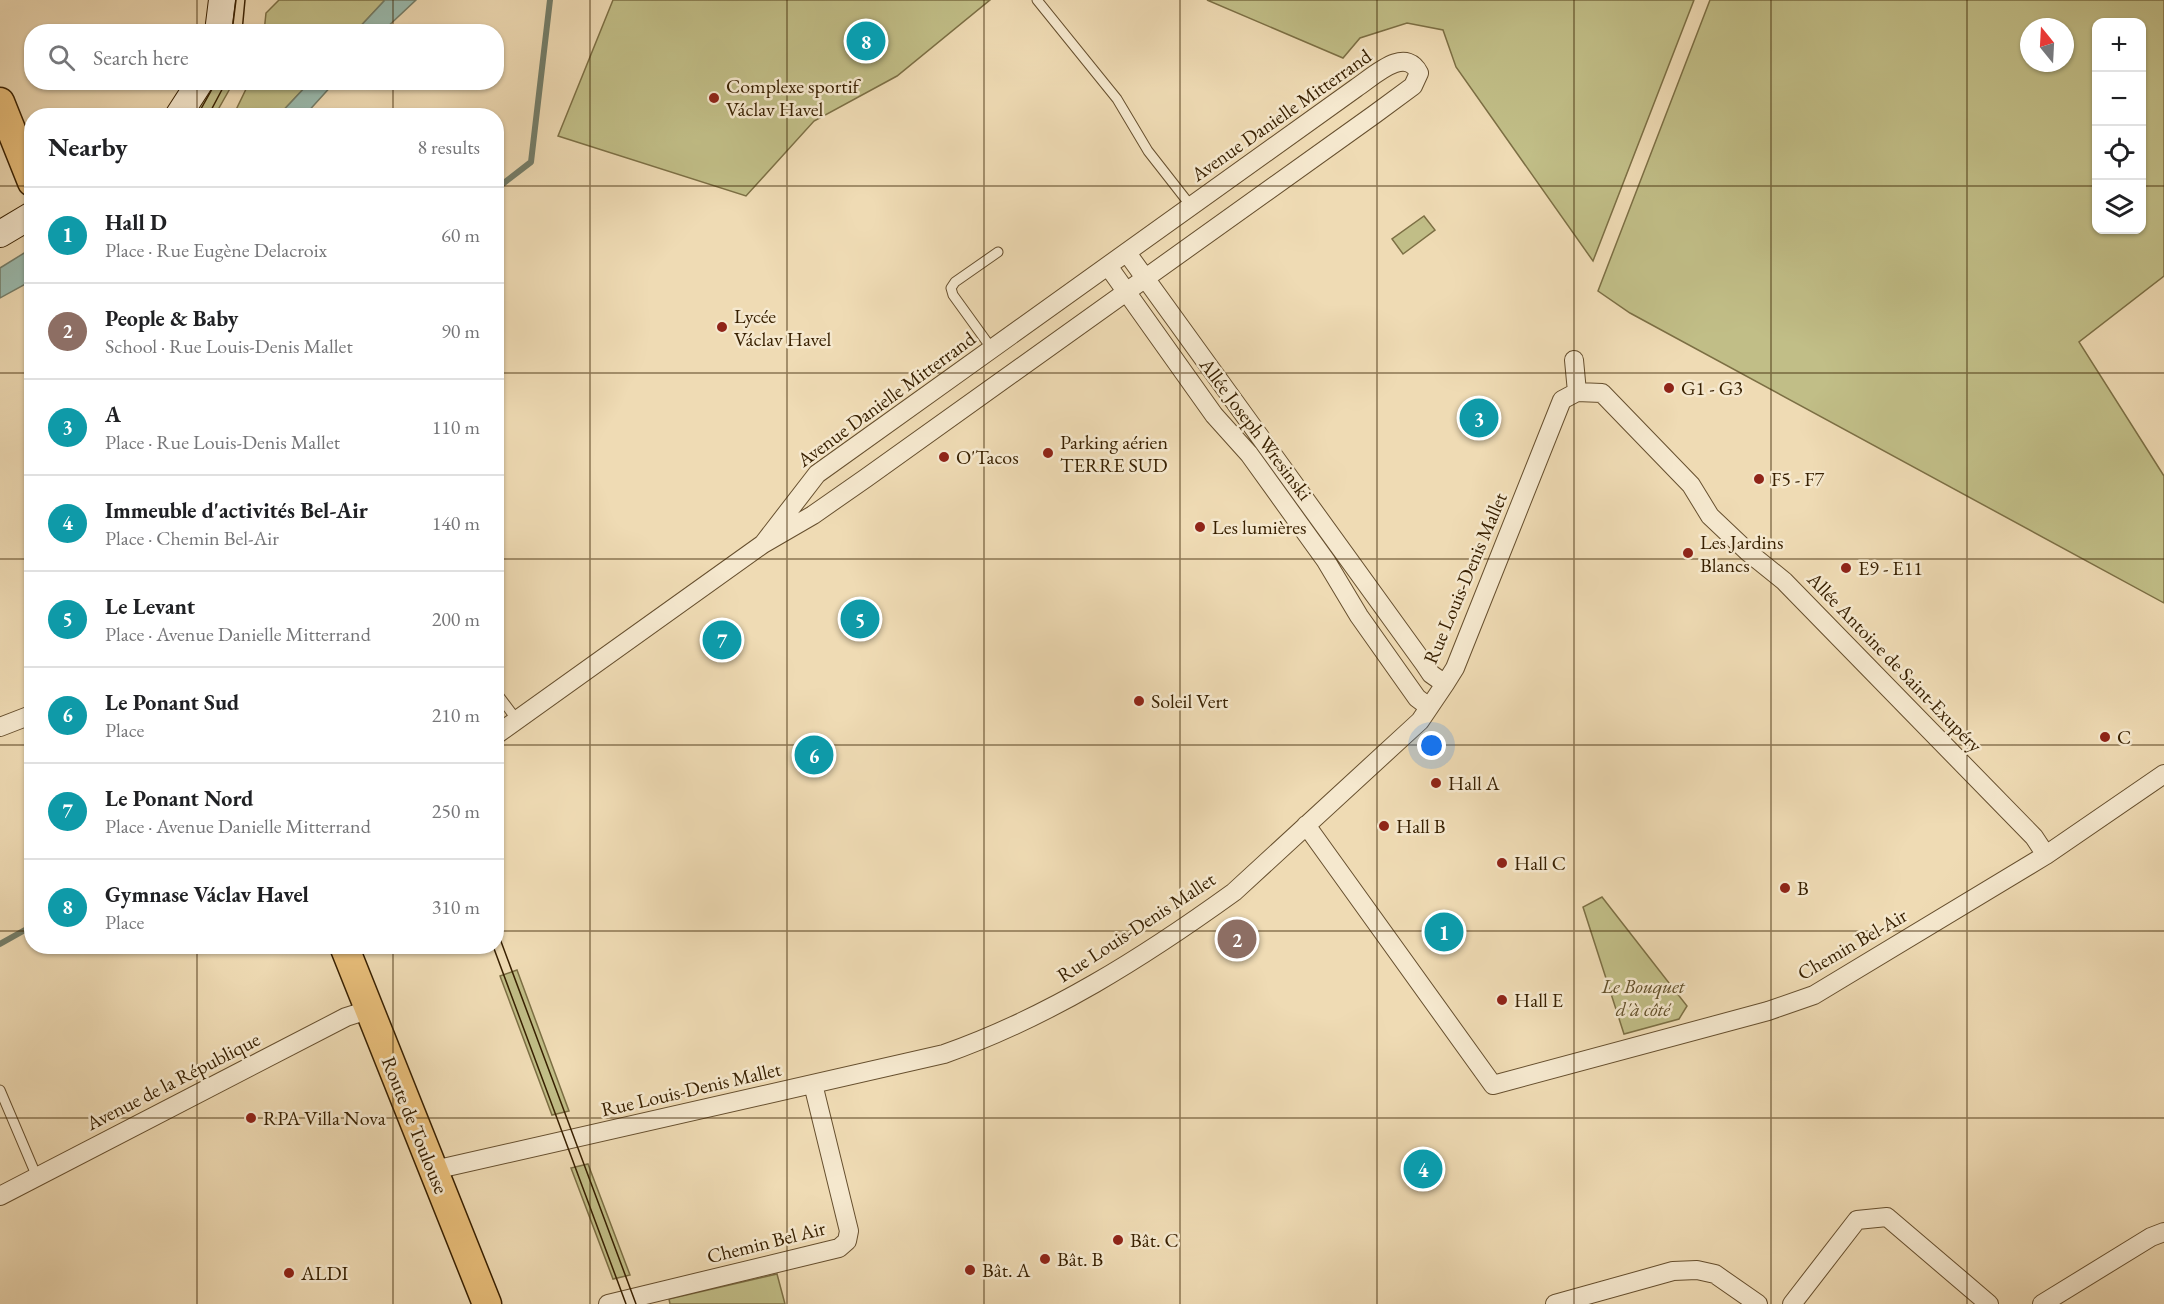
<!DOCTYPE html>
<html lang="en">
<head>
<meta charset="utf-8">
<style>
	:root { --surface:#fff; --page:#f6f6f6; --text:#202124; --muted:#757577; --line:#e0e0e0; --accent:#d93025 }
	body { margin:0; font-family:"EB Garamond",serif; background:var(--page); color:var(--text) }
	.controls { position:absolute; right:18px; top:18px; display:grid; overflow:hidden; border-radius:12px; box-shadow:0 2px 4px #0004 }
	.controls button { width:54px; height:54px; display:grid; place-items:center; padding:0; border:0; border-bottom:2px solid var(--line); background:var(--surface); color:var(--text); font:30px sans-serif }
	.compass { position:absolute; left:2020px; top:18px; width:54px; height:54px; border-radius:50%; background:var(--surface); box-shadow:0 2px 4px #0004; rotate:342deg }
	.you { position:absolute; left:1432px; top:746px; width:21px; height:21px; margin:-15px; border:4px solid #fff; border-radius:50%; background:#1a73e8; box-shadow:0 0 0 9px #1a73e833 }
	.badge { display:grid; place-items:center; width:39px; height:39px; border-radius:50%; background:var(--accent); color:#fff; font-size:20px; font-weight:700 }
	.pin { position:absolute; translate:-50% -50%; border:3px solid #fff; box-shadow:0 2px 6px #0006 }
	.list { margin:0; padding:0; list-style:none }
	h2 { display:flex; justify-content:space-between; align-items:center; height:78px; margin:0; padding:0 24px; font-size:26px }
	h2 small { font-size:20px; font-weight:400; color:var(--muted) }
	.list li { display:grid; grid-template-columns:39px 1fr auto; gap:18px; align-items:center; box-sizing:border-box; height:96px; padding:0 24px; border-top:2px solid var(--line) }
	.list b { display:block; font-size:22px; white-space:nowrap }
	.list p { margin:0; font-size:20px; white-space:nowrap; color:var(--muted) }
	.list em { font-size:20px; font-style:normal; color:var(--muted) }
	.icon { flex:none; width:33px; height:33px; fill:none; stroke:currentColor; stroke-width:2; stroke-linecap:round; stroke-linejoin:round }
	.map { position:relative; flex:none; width:2164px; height:1304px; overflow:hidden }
	.search { position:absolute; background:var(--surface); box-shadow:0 2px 4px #0004; left:24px; top:24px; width:480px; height:66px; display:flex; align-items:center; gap:15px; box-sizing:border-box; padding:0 21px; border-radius:24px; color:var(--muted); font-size:22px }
	.panel { position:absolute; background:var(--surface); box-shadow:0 2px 4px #0004; left:24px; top:108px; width:480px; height:846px; border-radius:24px }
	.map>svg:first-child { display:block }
	.green { fill:#c1be87; stroke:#7c6f44; stroke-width:1.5; fill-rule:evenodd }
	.water { fill:#9abbaf; stroke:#737d69; stroke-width:1.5 }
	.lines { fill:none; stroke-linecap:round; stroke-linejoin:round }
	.stream { stroke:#737d69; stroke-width:6 }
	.lane-casing { stroke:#664f2e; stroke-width:11 }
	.street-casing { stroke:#664f2e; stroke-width:20 }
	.secondary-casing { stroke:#382001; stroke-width:28 }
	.primary-casing { stroke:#382001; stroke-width:31 }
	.lane { stroke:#f5e8ce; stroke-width:9 }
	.street { stroke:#f5e8ce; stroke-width:18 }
	.secondary { stroke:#f5e8ce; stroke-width:26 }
	.primary { stroke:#e8be7a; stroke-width:28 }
	.tram { stroke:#382001; stroke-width:1.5 }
	.grid { fill:none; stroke:#382001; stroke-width:1.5; stroke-opacity:0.55 }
	.poi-dot { fill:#8f2418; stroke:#f5e8ce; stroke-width:2 }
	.labels { text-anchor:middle; stroke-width:5; stroke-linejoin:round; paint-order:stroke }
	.poi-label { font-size:20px; fill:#382001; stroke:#f5e8ce; text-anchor:start }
	.street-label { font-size:20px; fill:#382001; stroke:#f5e8ce }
	.park-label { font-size:20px; font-style:italic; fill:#614f29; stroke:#f5e8ce }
</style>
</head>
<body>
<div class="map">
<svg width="2164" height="1304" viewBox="0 0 2164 1304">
	<rect width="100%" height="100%" fill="#efdbb4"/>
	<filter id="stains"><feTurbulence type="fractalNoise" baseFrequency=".00333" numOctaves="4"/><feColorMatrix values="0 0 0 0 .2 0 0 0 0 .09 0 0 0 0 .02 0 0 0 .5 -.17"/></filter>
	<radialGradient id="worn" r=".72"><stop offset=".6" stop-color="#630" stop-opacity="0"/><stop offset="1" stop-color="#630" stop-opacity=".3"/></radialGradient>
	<path class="green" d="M279 0H385L356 31 264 32 266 13Z
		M613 0H990L897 76 814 121 746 196 558 136Z
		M1207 0H1694L1593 261 1456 67 1443 30 1407 23 1360 38 1343 58Z
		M1710 0H2164V276L2079 342 2164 476V603L1630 313 1598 291ZM2096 22H2142V230H2096ZM2029 27H2065V63H2029Z
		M212 83H227L232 85 215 115 193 116Z
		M249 83H309L279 115 233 116Z
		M1424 216 1435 230 1403 254 1392 239Z
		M1602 897 1687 1006 1679 1019 1624 1034 1583 907Z
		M517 970 569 1111 552 1115 500 976Z
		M588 1164 630 1275 613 1279 571 1168Z
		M777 1274 785 1304H670L669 1299Z"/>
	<path class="water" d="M385 0H416L383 31H356Z
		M309 83H334L305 115H279Z
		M29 250 31 258V281L0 298V268Z"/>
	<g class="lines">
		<path class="stream" d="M496 189 531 162 550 0
			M0 944 32 926"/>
		<g class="lane-casing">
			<path id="lane" d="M1037 0 1117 99 1148 151 1191 206
				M992 349 953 295 951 288 955 282 998 252
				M496 692 517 720
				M0 1090 37 1177"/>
		</g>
		<g class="street-casing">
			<path id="street" d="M1127 253 1425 665 1431 674 1445 684
				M1108 266 1214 415 1249 454 1326 561 1359 616 1417 698 1429 707
				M1574 360 1577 392
				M0 727 31 715
				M496 735 763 544 813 515 866 478 1375 114 1413 86 1419 73C1405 45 1373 77 1356 88L817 474 763 544
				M1306 825 1493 1085 1768 1011 1814 995 2046 855 2164 774
				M434 1170 944 1054C1049 1017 1144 957 1234 892L1420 721 1445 684 1455 668 1562 400 1577 392 1602 393 1691 485 1710 516 1748 552 1784 581 2034 837 2046 855
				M0 1196 346 1017 368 1010
				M608 1304 839 1248 847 1241 849 1231 813 1084
				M1555 1304 1673 1271 1697 1270 1715 1274 1758 1304
				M1792 1304 1857 1220 1887 1217 1989 1304
				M2042 1304 2151 1237 2164 1232"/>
		</g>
		<g class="secondary-casing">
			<path id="secondary" d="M218 32 222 0
				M178 116 200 82
				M0 234 32 215"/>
		</g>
		<g class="primary-casing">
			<path id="primary" d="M0 102 32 182
				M344 946 487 1304"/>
		</g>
		<use href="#lane" class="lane"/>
		<use href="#street" class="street"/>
		<use href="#secondary" class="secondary"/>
		<use href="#primary" class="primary"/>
		<path class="tram" d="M232 32 236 0
			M242 32 245 0
			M197 116 216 82
			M208 116 226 82
			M496 928 636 1304
			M493 946 626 1304"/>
	</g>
	<path class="grid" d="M197 0V32M393 0V32M590 0V1304M787 0V1304M984 0V1304M1180 0V1304M1377 0V1304M1574 0V1304M1771 0V1304M1967 0V1304M197 82V116M393 82V116M0 186H32M496 186H2096M2142 186H2164M0 373H32M496 373H2164M0 559H32M496 559H2164M0 745H32M496 745H2164M0 931H32M496 931H2164M197 946V1304M393 946V1304M0 1118H2164"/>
	<g class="poi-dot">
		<circle cx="714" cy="98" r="6"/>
		<circle cx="722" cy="327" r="6"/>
		<circle cx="1669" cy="388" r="6"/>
		<circle cx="1048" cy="453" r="6"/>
		<circle cx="944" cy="457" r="6"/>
		<circle cx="1759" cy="479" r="6"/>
		<circle cx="1200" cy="527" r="6"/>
		<circle cx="1688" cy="553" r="6"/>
		<circle cx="1846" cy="568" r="6"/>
		<circle cx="1139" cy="701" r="6"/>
		<circle cx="2105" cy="737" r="6"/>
		<circle cx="1436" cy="783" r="6"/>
		<circle cx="1384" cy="826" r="6"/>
		<circle cx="1502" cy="863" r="6"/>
		<circle cx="1785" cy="888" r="6"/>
		<circle cx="1502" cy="1000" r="6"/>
		<circle cx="251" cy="1118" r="6"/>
		<circle cx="1118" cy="1240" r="6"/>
		<circle cx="1045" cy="1259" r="6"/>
		<circle cx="970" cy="1270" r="6"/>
		<circle cx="289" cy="1273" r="6"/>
	</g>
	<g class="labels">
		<g class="poi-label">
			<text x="726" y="93">Complexe sportif<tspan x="726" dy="23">Václav Havel</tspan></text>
			<text x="734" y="323">Lycée<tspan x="734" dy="23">Václav Havel</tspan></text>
			<text x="1681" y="395">G1 - G3</text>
			<text x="1060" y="449">Parking aérien<tspan x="1060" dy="23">TERRE SUD</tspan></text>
			<text x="956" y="464">O'Tacos</text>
			<text x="1771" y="486">F5 - F7</text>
			<text x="1212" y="534">Les lumières</text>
			<text x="1700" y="549">Les Jardins<tspan x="1700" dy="23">Blancs</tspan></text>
			<text x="1858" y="575">E9 - E11</text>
			<text x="1151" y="708">Soleil Vert</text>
			<text x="2117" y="744">C</text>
			<text x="1448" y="790">Hall A</text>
			<text x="1396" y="833">Hall B</text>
			<text x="1514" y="870">Hall C</text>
			<text x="1797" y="895">B</text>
			<text x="1514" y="1007">Hall E</text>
			<text x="263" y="1125">RPA Villa Nova</text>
			<text x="1130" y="1247">Bât. C</text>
			<text x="1057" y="1266">Bât. B</text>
			<text x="982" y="1277">Bât. A</text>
			<text x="301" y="1280">ALDI</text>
		</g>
		<g class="street-label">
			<text transform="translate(1281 115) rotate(-35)" y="7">Avenue Danielle Mitterrand</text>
			<text transform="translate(886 399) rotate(-36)" y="7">Avenue Danielle Mitterrand</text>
			<text transform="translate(1256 429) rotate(53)" y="7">Allée Joseph Wresinski</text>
			<text transform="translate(1465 578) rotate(-67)" y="7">Rue Louis-Denis Mallet</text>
			<text transform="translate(1895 662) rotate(46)" y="7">Allée Antoine de Saint-Exupéry</text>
			<text transform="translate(1136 927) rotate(-33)" y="7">Rue Louis-Denis Mallet</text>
			<text transform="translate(1852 944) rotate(-30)" y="7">Chemin Bel-Air</text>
			<text transform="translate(173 1081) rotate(-27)" y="7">Avenue de la République</text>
			<text transform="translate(691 1089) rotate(-13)" y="7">Rue Louis-Denis Mallet</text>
			<text transform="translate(415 1125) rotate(68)" y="7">Route de Toulouse</text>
			<text transform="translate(766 1242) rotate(-14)" y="7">Chemin Bel Air</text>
		</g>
		<g class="park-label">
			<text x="1643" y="993">Le Bouquet<tspan x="1643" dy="23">d'à côté</tspan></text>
		</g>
	</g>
	<rect width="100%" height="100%" filter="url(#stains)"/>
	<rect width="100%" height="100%" fill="url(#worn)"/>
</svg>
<div class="controls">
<button>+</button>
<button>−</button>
<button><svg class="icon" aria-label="locate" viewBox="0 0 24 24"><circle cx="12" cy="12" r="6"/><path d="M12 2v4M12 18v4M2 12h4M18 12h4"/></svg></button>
<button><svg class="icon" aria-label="layers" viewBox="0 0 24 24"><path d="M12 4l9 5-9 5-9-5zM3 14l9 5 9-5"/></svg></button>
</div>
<svg class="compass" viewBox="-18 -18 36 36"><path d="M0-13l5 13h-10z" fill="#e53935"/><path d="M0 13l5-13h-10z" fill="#757577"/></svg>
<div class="you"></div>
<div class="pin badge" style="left:1444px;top:932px;background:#0f9aa8">1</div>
<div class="pin badge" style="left:1237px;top:939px;background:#8d6e63">2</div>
<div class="pin badge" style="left:1479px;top:418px;background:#0f9aa8">3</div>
<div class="pin badge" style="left:1423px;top:1169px;background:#0f9aa8">4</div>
<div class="pin badge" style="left:860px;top:619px;background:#0f9aa8">5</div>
<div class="pin badge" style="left:814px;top:755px;background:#0f9aa8">6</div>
<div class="pin badge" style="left:722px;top:640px;background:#0f9aa8">7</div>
<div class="pin badge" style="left:866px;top:41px;background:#0f9aa8">8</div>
<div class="search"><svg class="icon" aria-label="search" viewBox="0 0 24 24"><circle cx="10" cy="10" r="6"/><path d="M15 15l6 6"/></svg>Search here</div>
<section class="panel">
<h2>Nearby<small>8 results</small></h2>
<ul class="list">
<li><span class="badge" style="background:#0f9aa8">1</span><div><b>Hall D</b><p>Place · Rue Eugène Delacroix</p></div><em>60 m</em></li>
<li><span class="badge" style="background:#8d6e63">2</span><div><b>People &amp; Baby</b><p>School · Rue Louis-Denis Mallet</p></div><em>90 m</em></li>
<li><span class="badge" style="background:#0f9aa8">3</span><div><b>A</b><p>Place · Rue Louis-Denis Mallet</p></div><em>110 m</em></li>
<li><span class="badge" style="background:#0f9aa8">4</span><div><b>Immeuble d'activités Bel-Air</b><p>Place · Chemin Bel-Air</p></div><em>140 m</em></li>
<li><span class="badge" style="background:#0f9aa8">5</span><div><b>Le Levant</b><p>Place · Avenue Danielle Mitterrand</p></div><em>200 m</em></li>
<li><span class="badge" style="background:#0f9aa8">6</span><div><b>Le Ponant Sud</b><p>Place</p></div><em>210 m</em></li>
<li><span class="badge" style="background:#0f9aa8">7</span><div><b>Le Ponant Nord</b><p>Place · Avenue Danielle Mitterrand</p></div><em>250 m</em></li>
<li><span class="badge" style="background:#0f9aa8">8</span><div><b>Gymnase Václav Havel</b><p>Place</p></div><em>310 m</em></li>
</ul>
</section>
</div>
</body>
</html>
